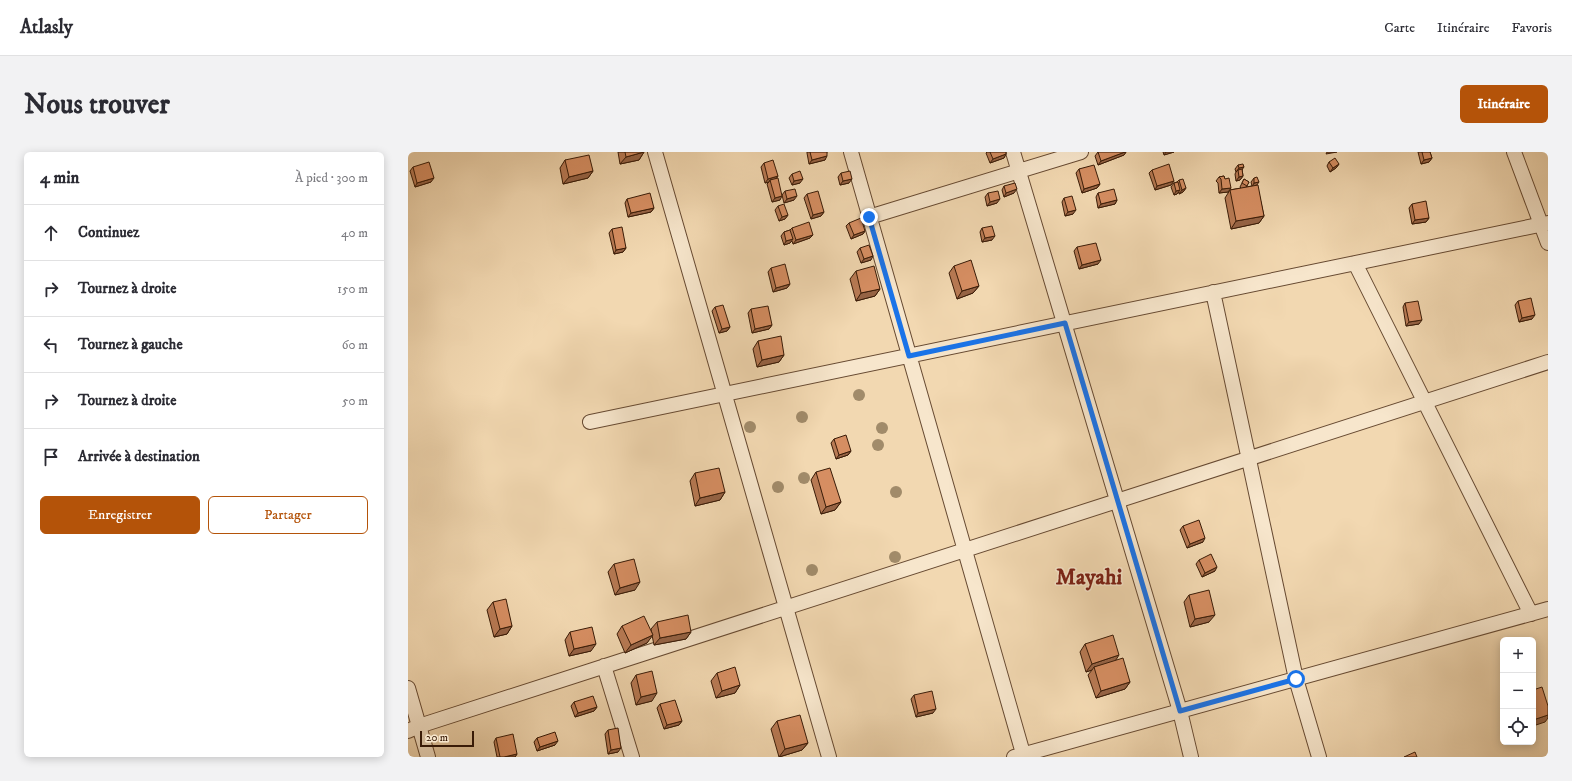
<!DOCTYPE html>
<html lang="fr">
<head>
<meta charset="utf-8">
<style>
	:root { --surface:#fff; --page:#f2f2f3; --text:#2b2b33; --muted:#7c7c81; --line:#e1e1e2; --accent:#b45309 }
	body { margin:0; font-family:"IM FELL DW Pica",serif; background:var(--page); color:var(--text) }
	.controls { position:absolute; right:12px; bottom:12px; display:grid; overflow:hidden; border-radius:6px; box-shadow:0 2px 10px #0003 }
	.controls button { width:36px; height:36px; display:grid; place-items:center; padding:0; border:0; border-bottom:1px solid var(--line); background:var(--surface); color:var(--text); font:20px sans-serif }
	.scale { position:absolute; left:12px; bottom:10px; width:54px; box-sizing:border-box; padding-left:4px; border:2px solid #391b07; border-top:0; font-size:11px; line-height:14px; white-space:nowrap; color:#391b07; -webkit-text-stroke:3px #f7e6cc; paint-order:stroke }
	.stop { position:absolute; width:12px; height:12px; margin:-9px; border:3px solid #1a73e8; border-radius:50%; background:#fff }
	.stop.end { background:#1a73e8; border-color:#fff; box-shadow:0 1px 4px #0008 }
	.list { margin:0; padding:0; list-style:none }
	h2 { display:flex; justify-content:space-between; align-items:center; height:52px; margin:0; padding:0 16px; font-size:17px }
	h2 small { font-size:13px; font-weight:400; color:var(--muted) }
	.list li { display:grid; grid-template-columns:26px 1fr auto; gap:12px; align-items:center; box-sizing:border-box; height:56px; padding:0 16px; border-top:1px solid var(--line) }
	.list b { display:block; font-size:15px; white-space:nowrap }
	.list em { font-size:13px; font-style:normal; color:var(--muted) }
	.actions { display:flex; gap:8px; padding:12px 16px }
	.actions a { flex:1; padding:9px 0; border:1px solid var(--accent); border-radius:6px; text-align:center; font-size:14px; color:var(--accent) }
	.actions .main { background:var(--accent); color:#fff }
	.icon { flex:none; width:22px; height:22px; fill:none; stroke:currentColor; stroke-width:2; stroke-linecap:round; stroke-linejoin:round }
	.map { position:relative; flex:none; width:1140px; height:605px; overflow:hidden; border-radius:6px }
	header { display:flex; align-items:center; gap:24px; box-sizing:border-box; height:56px; padding:0 20px; background:var(--surface); border-bottom:1px solid var(--line) }
	header strong { font-size:19px }
	nav { display:flex; gap:22px; margin-inline-start:auto; font-size:14px }
	.intro { display:flex; align-items:center; justify-content:space-between; box-sizing:border-box; height:96px; padding:0 24px }
	h1 { margin:0; font-size:28px }
	.button { padding:10px 18px; border-radius:6px; background:var(--accent); color:#fff; font-size:14px; font-weight:700 }
	main { display:flex; gap:24px; padding:0 24px }
	aside { flex:1; background:var(--surface); border-radius:6px; box-shadow:0 2px 10px #0003 }
	.map>svg:first-child { display:block }
	.lines { fill:none; stroke-linecap:round; stroke-linejoin:round }
	.street-casing { stroke:#674a32; stroke-width:16 }
	.street { stroke:#f7e6cc; stroke-width:14 }
	.tree { fill:#a18b6a }
	.wall { fill:#b87a54; stroke:#391b07 }
	.shaded-wall { fill:#966345; stroke:#391b07 }
	.building { fill:#d68e62; stroke:#391b07 }
	.route { stroke:#1a73e8; stroke-width:5 }
	.labels { text-anchor:middle; stroke-width:3; stroke-linejoin:round; paint-order:stroke }
	.town-label { font-size:22px; font-weight:bold; fill:#7a1f14; stroke:#f7e6cc }
</style>
</head>
<body>
<header>
<strong>Atlasly</strong>
<nav><a>Carte</a><a>Itinéraire</a><a>Favoris</a></nav>
</header>
<div class="intro"><h1>Nous trouver</h1><a class="button">Itinéraire</a></div>
<main>
<aside>
<h2>4 min<small>À pied · 300 m</small></h2>
<ul class="list">
<li><svg class="icon" aria-label="ahead" viewBox="0 0 24 24"><path d="M12 20V5M6 11l6-6 6 6"/></svg><div><b>Continuez</b></div><em>40 m</em></li>
<li><svg class="icon" aria-label="right" viewBox="0 0 24 24"><path d="M7 20v-9h11M14 6l5 5-5 5"/></svg><div><b>Tournez à droite</b></div><em>150 m</em></li>
<li><svg class="icon" aria-label="left" viewBox="0 0 24 24"><path d="M17 20v-9H6M10 6l-5 5 5 5"/></svg><div><b>Tournez à gauche</b></div><em>60 m</em></li>
<li><svg class="icon" aria-label="right" viewBox="0 0 24 24"><path d="M7 20v-9h11M14 6l5 5-5 5"/></svg><div><b>Tournez à droite</b></div><em>50 m</em></li>
<li><svg class="icon" aria-label="arrive" viewBox="0 0 24 24"><path d="M6 21V4h12l-3 4 3 4H6"/></svg><div><b>Arrivée à destination</b></div></li>
</ul>
<div class="actions"><a class="main">Enregistrer</a><a>Partager</a></div>
</aside>
<div class="map">
<svg width="1140" height="605" viewBox="0 0 1140 605">
	<rect width="100%" height="100%" fill="#f2d8b1"/>
	<filter id="stains"><feTurbulence type="fractalNoise" baseFrequency=".005" numOctaves="4"/><feColorMatrix values="0 0 0 0 .2 0 0 0 0 .09 0 0 0 0 .02 0 0 0 .5 -.17"/></filter>
	<radialGradient id="worn" r=".72"><stop offset=".6" stop-color="#630" stop-opacity="0"/><stop offset="1" stop-color="#630" stop-opacity=".3"/></radialGradient>
	<g class="lines">
		<g class="street-casing">
			<path id="street" d="M247 0 421 605
				M443 0 616 605
				M605 0 772 559 783 605
				M1106 0 1140 91
				M461 65 673 0
				M947 111 1123 462
				M805 140 888 527 911 605
				M182 270 1140 71
				M196 514 224 605
				M0 536 20 605
				M0 579 11 574 1140 210
				M606 605 1140 457"/>
		</g>
		<use href="#street" class="street"/>
	</g>
	<g class="tree">
		<circle cx="451" cy="243" r="6"/>
		<circle cx="394" cy="265" r="6"/>
		<circle cx="342" cy="275" r="6"/>
		<circle cx="474" cy="276" r="6"/>
		<circle cx="470" cy="293" r="6"/>
		<circle cx="396" cy="326" r="6"/>
		<circle cx="370" cy="335" r="6"/>
		<circle cx="488" cy="340" r="6"/>
		<circle cx="487" cy="405" r="6"/>
		<circle cx="404" cy="418" r="6"/>
	</g>
	<path class="wall" d="M210 0H236L231 8 212 12Z
		M399 0H419L417 8 401 12 399 1Z
		M579 0H598V2L596 6 582 11 578 1Z
		M690 0H718L716 3 690 13 687 4Z
		M755 0H766L756 3Z
		M1010 0H1022L1024 6 1021 10 1013 12Z
		M157 8 185 19 180 26 155 32 152 16Z
		M921 10 931 12 928 16 922 20 919 14Z
		M356 11 370 24 368 27 372 48 364 50 359 32 361 30 357 31 353 15Z
		M830 13 836 15 834 17 835 24 832 28 828 29 827 22 828 20 827 17Z
		M5 15 23 30 7 35 2 19Z
		M671 17 692 32 689 36 674 41 668 21Z
		M744 18 766 29 763 33 747 38 741 21Z
		M433 21 441 31 432 33 430 25Z
		M384 22 392 31 384 33 381 26Z
		M816 24 820 40 811 41 810 31 808 29 811 25Z
		M846 26 849 33 856 64 851 71 823 77 817 46 822 38 833 36 832 35 836 27 841 30 838 35 844 34 843 30Z
		M771 28 778 36 775 40 771 42V40L769 42 766 43 763 35 766 31 769 30Z
		M596 34 606 41 596 45 594 38Z
		M377 39 386 48 376 51 374 43Z
		M580 41 589 51 579 54 577 45Z
		M690 41 709 48 707 52 690 56 688 45Z
		M399 42 416 60 413 64 403 67 396 46Z
		M656 46 665 62 657 64 654 50Z
		M219 47 246 56 243 60 220 65 217 51Z
		M1004 52 1021 66 1018 70 1004 72 1001 56Z
		M370 54 380 63 377 67 371 69 367 58Z
		M441 71 457 79 455 82 443 87 438 74Z
		M384 76 405 83 402 86 385 92 384 89 382 91 376 93 373 84 376 80 382 78Z
		M574 76 584 88 574 90 572 80Z
		M204 77 218 96 215 100 206 102 201 81Z
		M669 95 690 112 671 117 666 99Z
		M452 96 463 108 453 111 449 100Z
		M546 114 571 134 565 141 549 147 541 121Z
		M363 116 382 132 379 136 365 140 360 120Z
		M448 119 472 137 467 144 448 149 442 127Z
		M1110 149 1124 167 1111 170 1107 153Z
		M997 151 1011 172 998 174 995 155Z
		M307 155 322 175 319 179 311 181 304 159Z
		M343 157 364 173 361 177 344 181 340 161Z
		M350 189 376 203 371 210 349 215 345 197Z
		M426 287 443 299 440 303 428 307 423 291Z
		M408 320 433 350 427 358 413 362 403 328Z
		M287 321 317 340 312 348 287 354 282 329Z
		M775 374 795 390 779 396 772 378Z
		M791 408 807 419 794 425 788 412Z
		M206 412 227 438 207 443 200 420Z
		M781 443 801 470 782 475 776 450Z
		M85 450 104 474 99 482 86 485 79 458Z
		M249 470 283 480 278 487 246 493 244 483 239 491 217 501 209 482 214 474 244 482 243 477Z
		M162 480 183 499 161 504 157 488Z
		M677 492 707 508 722 530 717 537 688 546 680 523 684 518 678 520 672 500Z
		M309 521 332 533 327 541 308 546 303 529Z
		M228 523 244 549 228 553 223 531Z
		M506 543 525 561 508 565 503 547Z
		M166 550 189 555 186 559 167 565 163 554Z
		M252 552 274 569 271 573 256 577 249 556Z
		M369 569 400 591 394 598 371 605 363 577Z
		M200 578 210 600 200 602 197 582Z
		M88 586 109 602 107 605H89L86 590Z
		M129 586 147 593 129 599 126 590Z"/>
	<path class="shaded-wall" d="M236 0 231 8 212 12 218 5Z
		M717 0H718L716 3 690 13 693 9Z
		M758 0H766L756 3Z
		M919 0H929L918 2Z
		M598 2 596 6 582 11 585 7Z
		M419 4 417 8 401 12 404 8Z
		M1024 6 1021 10 1013 12 1016 8Z
		M931 12 928 16 922 20 925 16Z
		M836 15 833 19 830 18 828 20 831 16Z
		M185 19 180 26 155 32 161 25Z
		M370 24 367 28H362L361 30 357 31 360 27Z
		M835 24 832 28 828 29 831 25Z
		M26 26 23 30 7 35 9 31Z
		M395 27 392 31 384 33 386 29Z
		M444 27 441 31 432 33 435 29Z
		M766 29 763 33 747 38 749 34Z
		M851 30 848 34 844 35 846 31Z
		M692 32 689 36 674 41 676 37Z
		M778 36 775 40 771 42 774 38Z
		M823 36 820 40 811 41 814 37Z
		M609 37 606 41 596 45 598 41Z
		M772 38 769 42 766 43 768 39Z
		M374 44 372 48 364 50 367 46Z
		M389 44 386 48 376 51 379 47Z
		M592 47 589 51 579 54 582 50Z
		M709 48 707 52 690 56 693 52Z
		M246 56 243 60 220 65 223 61Z
		M668 58 665 62 657 64 660 60Z
		M416 60 413 64 403 67 405 63Z
		M380 63 377 67 371 69 374 65Z
		M856 64 851 71 823 77 828 69Z
		M1021 66 1018 70 1004 72 1007 68Z
		M457 79 455 82 443 87 446 83Z
		M405 83 402 86 385 92 388 88Z
		M587 84 584 88 574 90 577 86Z
		M385 87 382 91 376 93 378 89Z
		M218 96 215 100 206 102 208 98Z
		M465 104 463 108 453 111 456 107Z
		M693 108 690 112 671 117 674 113Z
		M382 132 379 136 365 140 368 136Z
		M571 134 565 141 549 147 554 139Z
		M472 137 467 144 448 149 453 141Z
		M1127 163 1124 167 1111 170 1114 166Z
		M1014 168 1011 172 998 174 1001 170Z
		M364 173 361 177 344 181 347 177Z
		M322 175 319 179 311 181 314 177Z
		M376 203 371 210 349 215 354 208Z
		M443 299 440 303 428 307 431 303Z
		M317 340 312 348 287 354 292 346Z
		M433 350 427 358 413 362 418 355Z
		M797 386 795 390 779 396 782 392Z
		M809 415 807 419 794 425 797 421Z
		M232 430 227 438 207 443 212 436Z
		M807 463 801 470 782 475 787 467Z
		M104 474 99 482 86 485 92 477Z
		M283 480 278 487 246 493 252 486Z
		M245 483 239 491 217 501 223 493Z
		M188 492 183 499 161 504 166 497Z
		M711 503 706 511 686 515 684 518 678 520 684 512Z
		M722 530 717 537 688 546 693 539Z
		M332 533 327 541 308 546 314 539Z
		M249 541 244 549 228 553 233 545Z
		M189 555 186 559 167 565 170 561Z
		M528 557 525 561 508 565 510 561Z
		M1140 563V566L1137 570 1125 574V568Z
		M274 569 271 573 256 577 259 573Z
		M150 589 147 593 129 599 132 595Z
		M400 591 394 598 371 605 377 597Z
		M213 596 210 600 200 602 203 598Z
		M109 602 107 605H96Z"/>
	<path class="building" d="M217 0H236L218 5Z
		M402 0H419V4L404 8Z
		M582 0H598V2L585 7Z
		M690 0H717L693 9Z
		M1014 0H1022L1024 6 1016 8Z
		M181 3 185 19 161 25 157 8Z
		M927 6 931 12 925 16 921 10Z
		M365 8 370 24 360 27 356 11Z
		M21 10 26 26 9 31 5 15Z
		M761 12 766 29 749 34 744 18Z
		M835 12 836 15 831 16 830 13Z
		M686 13 692 32 676 37 671 17Z
		M834 17 835 24 831 25 830 18Z
		M392 19 395 27 386 29 384 22Z
		M442 19 444 27 435 29 433 21Z
		M816 24 817 27 821 26 823 36 814 37 813 27 811 25Z
		M849 25 851 30 846 31V26Z
		M370 26 374 44 367 46 362 28Z
		M775 27 778 36 774 38 771 28Z
		M836 27 841 30 839 34 834 31Z
		M770 30 772 38 768 39 766 31Z
		M607 31 609 37 598 41 596 34Z
		M850 33 856 64 828 69 822 38Z
		M387 37 389 44 379 47 377 39Z
		M706 37 709 48 693 52 690 41Z
		M410 39 416 60 405 63 399 42Z
		M590 39 592 47 582 50 580 41Z
		M242 41 246 56 223 61 219 47Z
		M664 44 668 58 660 60 656 46Z
		M1018 49 1021 66 1007 68 1004 52Z
		M376 52 380 63 374 65 370 54Z
		M453 66 457 79 446 83 441 71Z
		M401 70 405 83 388 88 384 76Z
		M584 74 587 84 577 86 574 76Z
		M214 75 218 96 208 98 204 77Z
		M382 78 385 87 378 89 376 80Z
		M688 91 693 108 674 113 669 95Z
		M461 93 465 104 456 107 452 96Z
		M563 108 571 134 554 139 546 114Z
		M377 112 382 132 368 136 363 116Z
		M466 114 472 137 453 141 448 119Z
		M1123 146 1127 163 1114 166 1110 149Z
		M1010 149 1014 168 1001 170 997 151Z
		M315 153 322 175 314 177 307 155Z
		M360 154 364 173 347 177 343 157Z
		M373 184 376 203 354 208 350 189Z
		M438 283 443 299 431 303 426 287Z
		M311 316 317 340 292 346 287 321Z
		M422 316 433 350 418 355 408 320Z
		M791 368 797 386 782 392 775 374Z
		M803 402 809 415 797 421 791 408Z
		M226 407 232 430 212 436 206 412Z
		M801 438 807 463 787 467 781 443Z
		M98 447 104 474 92 477 85 450Z
		M280 463 283 480 252 486 249 470Z
		M236 464 245 483 223 493 214 474Z
		M184 475 188 492 166 497 162 480Z
		M705 483 711 503 684 512 677 492Z
		M715 506 722 530 693 539 686 515Z
		M327 515 332 533 314 539 309 521Z
		M244 519 249 541 233 545 228 523Z
		M1134 535 1140 554V563L1125 568V538Z
		M524 539 528 557 510 561 506 543Z
		M185 544 189 555 170 561 166 550Z
		M267 548 274 569 259 573 252 552Z
		M392 563 400 591 377 597 369 569Z
		M210 576 213 596 203 598 200 578Z
		M147 580 150 589 132 595 129 586Z
		M105 582 109 602 96 605H92L88 586Z
		M1007 600 1009 605H996Z"/>
	<g class="lines">
		<path class="route" d="M461 65 501 204 657 171 772 559 888 527"/>
	</g>
	<g class="labels">
		<g class="town-label">
			<text x="681" y="432">Mayahi</text>
		</g>
	</g>
	<rect width="100%" height="100%" filter="url(#stains)"/>
	<rect width="100%" height="100%" fill="url(#worn)"/>
</svg>
<div class="controls">
<button>+</button>
<button>−</button>
<button><svg class="icon" aria-label="locate" viewBox="0 0 24 24"><circle cx="12" cy="12" r="6"/><path d="M12 2v4M12 18v4M2 12h4M18 12h4"/></svg></button>
</div>
<div class="scale">20 m</div>
<div class="stop" style="left:888px;top:527px"></div>
<div class="stop end" style="left:461px;top:65px"></div>
</div>
</main>
</body>
</html>
